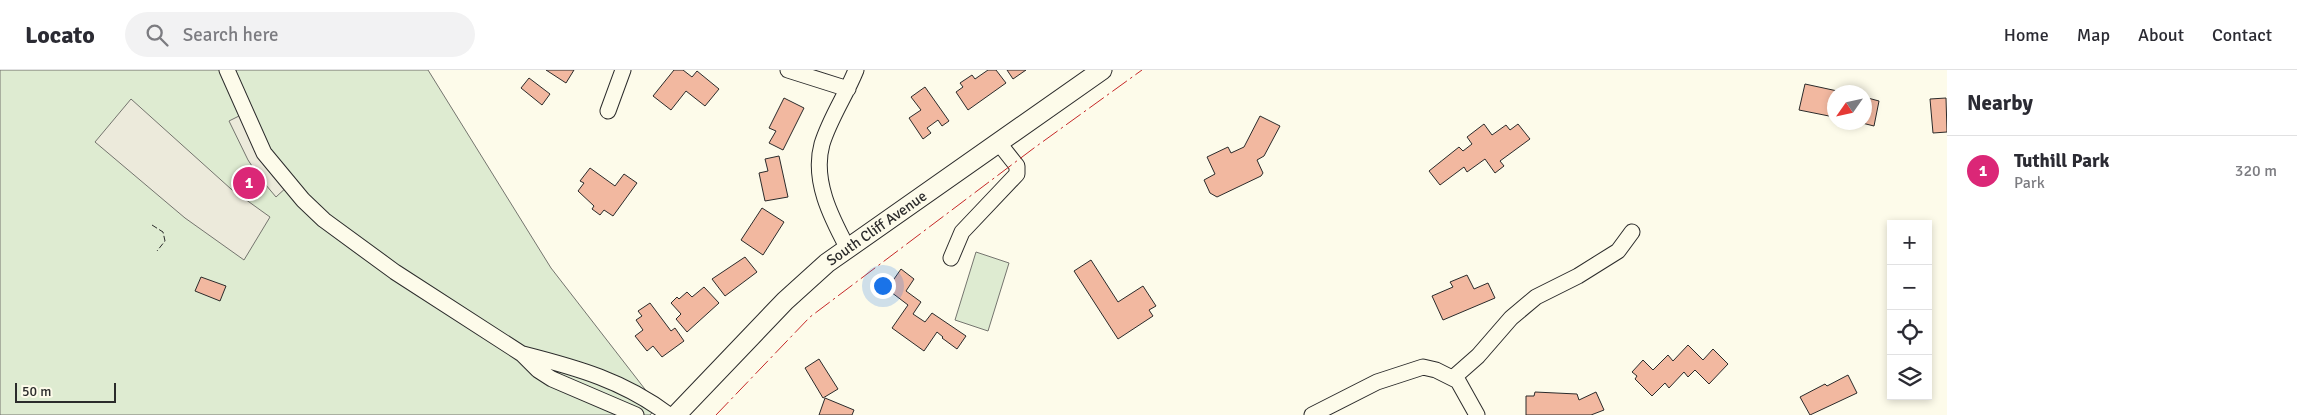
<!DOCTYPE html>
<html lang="en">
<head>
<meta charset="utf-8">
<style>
	:root { --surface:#fff; --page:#f2f2f3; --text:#2b2b33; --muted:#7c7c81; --line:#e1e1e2; --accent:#db2777 }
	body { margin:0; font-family:Signika,sans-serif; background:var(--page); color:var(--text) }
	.controls { position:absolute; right:15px; bottom:15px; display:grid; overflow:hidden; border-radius:0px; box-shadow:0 2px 8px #0003 }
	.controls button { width:45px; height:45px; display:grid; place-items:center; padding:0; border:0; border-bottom:1px solid var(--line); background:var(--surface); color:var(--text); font:25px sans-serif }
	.compass { position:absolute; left:1827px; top:15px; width:45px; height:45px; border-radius:50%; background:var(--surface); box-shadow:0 2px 8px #0003; rotate:236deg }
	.scale { position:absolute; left:15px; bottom:12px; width:101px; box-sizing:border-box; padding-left:5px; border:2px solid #2b2b2b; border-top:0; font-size:14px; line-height:18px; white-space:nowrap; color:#2b2b2b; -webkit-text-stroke:4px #fdfbea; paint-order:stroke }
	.you { position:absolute; left:882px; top:215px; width:18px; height:18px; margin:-12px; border:4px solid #fff; border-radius:50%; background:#1a73e8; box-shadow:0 0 0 8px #1a73e833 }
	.badge { display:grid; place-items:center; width:32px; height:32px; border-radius:50%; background:var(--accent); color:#fff; font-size:16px; font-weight:700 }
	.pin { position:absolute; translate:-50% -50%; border:2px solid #fff; box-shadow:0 1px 5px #0006 }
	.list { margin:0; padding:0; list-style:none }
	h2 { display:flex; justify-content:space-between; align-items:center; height:65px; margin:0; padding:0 20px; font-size:21px }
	h2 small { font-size:16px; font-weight:400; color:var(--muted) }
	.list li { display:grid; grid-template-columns:32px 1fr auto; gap:15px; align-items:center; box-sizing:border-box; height:70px; padding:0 20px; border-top:1px solid var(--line) }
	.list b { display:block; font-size:19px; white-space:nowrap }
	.list p { margin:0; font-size:16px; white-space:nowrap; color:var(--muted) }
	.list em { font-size:16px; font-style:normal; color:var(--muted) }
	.icon { flex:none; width:28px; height:28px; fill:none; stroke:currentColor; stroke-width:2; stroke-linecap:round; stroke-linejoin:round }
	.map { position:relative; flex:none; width:1947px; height:345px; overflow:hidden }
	header { display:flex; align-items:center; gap:30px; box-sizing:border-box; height:70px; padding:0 25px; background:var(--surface); border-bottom:1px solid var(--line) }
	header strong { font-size:24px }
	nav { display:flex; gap:28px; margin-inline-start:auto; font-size:18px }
	.search { width:350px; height:45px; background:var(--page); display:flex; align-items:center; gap:12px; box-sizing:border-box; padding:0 18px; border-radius:28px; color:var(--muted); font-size:19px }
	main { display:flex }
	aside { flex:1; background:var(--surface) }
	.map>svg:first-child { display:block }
	.green { fill:#deebd1; stroke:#74746e }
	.parking { fill:#eceadb; stroke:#74746e }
	.building { fill:#f2b8a0; stroke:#2b2b2b }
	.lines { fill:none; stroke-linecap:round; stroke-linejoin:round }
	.minor-casing { stroke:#2b2b2b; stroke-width:17 }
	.major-casing { stroke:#2b2b2b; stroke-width:21 }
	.minor { stroke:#fdfbea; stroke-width:15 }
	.major { stroke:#fdfbea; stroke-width:19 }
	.fence { stroke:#2b2b2b; stroke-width:1; stroke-dasharray:6 2.5; stroke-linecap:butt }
	.power { stroke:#c62828; stroke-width:1; stroke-dasharray:18 4 2.5 4; stroke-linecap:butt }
	.labels { text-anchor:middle; stroke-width:4; stroke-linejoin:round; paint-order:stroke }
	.street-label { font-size:15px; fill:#2b2b2b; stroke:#fdfbea }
</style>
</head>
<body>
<header>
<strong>Locato</strong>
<div class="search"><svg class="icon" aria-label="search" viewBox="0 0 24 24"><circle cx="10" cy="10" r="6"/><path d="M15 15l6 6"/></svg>Search here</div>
<nav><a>Home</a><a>Map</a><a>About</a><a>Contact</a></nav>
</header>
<main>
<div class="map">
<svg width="1947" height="345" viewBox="0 0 1947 345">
	<rect width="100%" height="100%" fill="#fdfbea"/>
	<path class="green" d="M0 0H428L551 198 658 336 650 345H0Z
		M976 182 1009 193 988 261 955 250Z"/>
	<path class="parking" d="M131 29 231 119 270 147 244 190 185 148 95 72Z
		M245 43 289 115 276 127 260 108 248 90 229 51Z"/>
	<path class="building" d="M546 0H574L566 13Z
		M674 0H683L692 7 697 1 719 19 705 36 686 21 671 40 653 26Z
		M988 0H996L1006 13 968 40 956 22 963 17 960 13 972 5 975 9Z
		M1007 0H1026L1013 9Z
		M529 8 550 24 542 35 521 18Z
		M1805 14 1842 22H1834V47L1799 40Z
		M925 17 949 51 942 56 938 50 927 58 931 63 923 69 909 48 921 40 911 27Z
		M1864 27 1879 31 1874 56 1858 52H1864Z
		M784 28 804 38 783 80 769 73 776 61 769 58Z
		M1946 28 1947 62 1933 63 1930 29Z
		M1260 46 1280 56 1264 86 1257 90 1263 103 1261 106 1217 127 1210 123 1204 110 1215 104 1207 87 1228 77 1231 83 1244 77Z
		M1484 54 1492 65 1506 55 1510 60 1518 54 1530 69 1500 91 1504 96 1495 103 1485 89 1467 102 1464 97 1440 115 1429 101 1459 77 1463 81 1472 74 1467 67Z
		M779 86 788 127 765 131 759 103 768 101 765 89Z
		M590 98 615 116 624 104 637 113 613 146 604 140 600 145 592 139 594 136 578 121 584 113 580 111Z
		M762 138 784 152 763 185 741 170Z
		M745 187 757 202 725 226 712 209Z
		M1091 190 1118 232 1143 216 1156 236 1149 240 1153 246 1118 269 1074 201Z
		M901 199 914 209 906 221 921 232 913 244 925 252 932 243 966 266 957 279 942 268 943 267 937 262 924 281 892 258 908 235 887 219Z
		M1467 205 1474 219 1488 213 1495 228 1443 250 1432 226 1453 217 1450 212Z
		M201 207 226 216 220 231 195 221Z
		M704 217 719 233 687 262 676 249 681 244 671 233 677 227 679 229 687 222 692 227Z
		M650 233 671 261 675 258 684 271 662 287 653 276 647 281 635 266 643 260 636 250 642 246 638 241Z
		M1688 275 1703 290 1713 279 1728 294 1709 314 1695 300 1688 307 1684 302 1669 318 1665 313 1652 326 1635 309 1637 306 1632 302 1643 290 1653 300 1668 285 1673 291Z
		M819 289 838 319 823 328 805 298Z
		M1848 305 1857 323 1810 345 1800 327 1825 314 1827 316Z
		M1535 322 1577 324 1579 330 1596 322 1604 340 1591 345H1526V326H1534Z
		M825 328 854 340 852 345H819Z"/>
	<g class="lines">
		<g class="minor-casing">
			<path id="minor" d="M227 0 264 83 303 130 324 150 395 202 522 284 538 300 552 309 636 345
				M788 0 848 19
				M608 41 623 0
				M847 177C831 147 812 110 822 74 830 48 846 25 856 0
				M951 188 962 162 1017 104V96L998 72
				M523 284C578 298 624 311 669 345
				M1453 308 1478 286 1511 248 1536 227 1578 206 1618 181 1632 162
				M1312 345 1377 312 1423 297 1436 300 1458 311 1477 345"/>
		</g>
		<g class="major-casing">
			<g id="major">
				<path id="s1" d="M676 345 785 231 827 193 1102 0"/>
			</g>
		</g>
		<use href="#minor" class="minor"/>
		<use href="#major" class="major"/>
		<path class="fence" d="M152 155 163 162 165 171 157 181"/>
		<path class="power" d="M716 345 810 247 1034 78 1142 0"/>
	</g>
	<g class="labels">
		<g class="street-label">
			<text dy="5" stroke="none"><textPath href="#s1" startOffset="275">South Cliff Avenue</textPath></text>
		</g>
	</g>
</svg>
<div class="controls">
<button>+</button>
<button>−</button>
<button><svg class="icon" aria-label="locate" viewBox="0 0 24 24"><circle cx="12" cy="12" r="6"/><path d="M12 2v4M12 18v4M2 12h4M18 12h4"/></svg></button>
<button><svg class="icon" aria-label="layers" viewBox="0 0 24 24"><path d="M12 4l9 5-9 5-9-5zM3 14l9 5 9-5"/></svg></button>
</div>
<svg class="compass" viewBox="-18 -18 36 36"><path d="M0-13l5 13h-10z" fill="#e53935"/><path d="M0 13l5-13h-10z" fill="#7c7c81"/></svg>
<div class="scale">50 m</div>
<div class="you"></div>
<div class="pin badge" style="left:249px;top:113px">1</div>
</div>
<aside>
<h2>Nearby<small></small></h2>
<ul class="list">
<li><span class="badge">1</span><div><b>Tuthill Park</b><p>Park</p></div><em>320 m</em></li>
</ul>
</aside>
</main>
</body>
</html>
